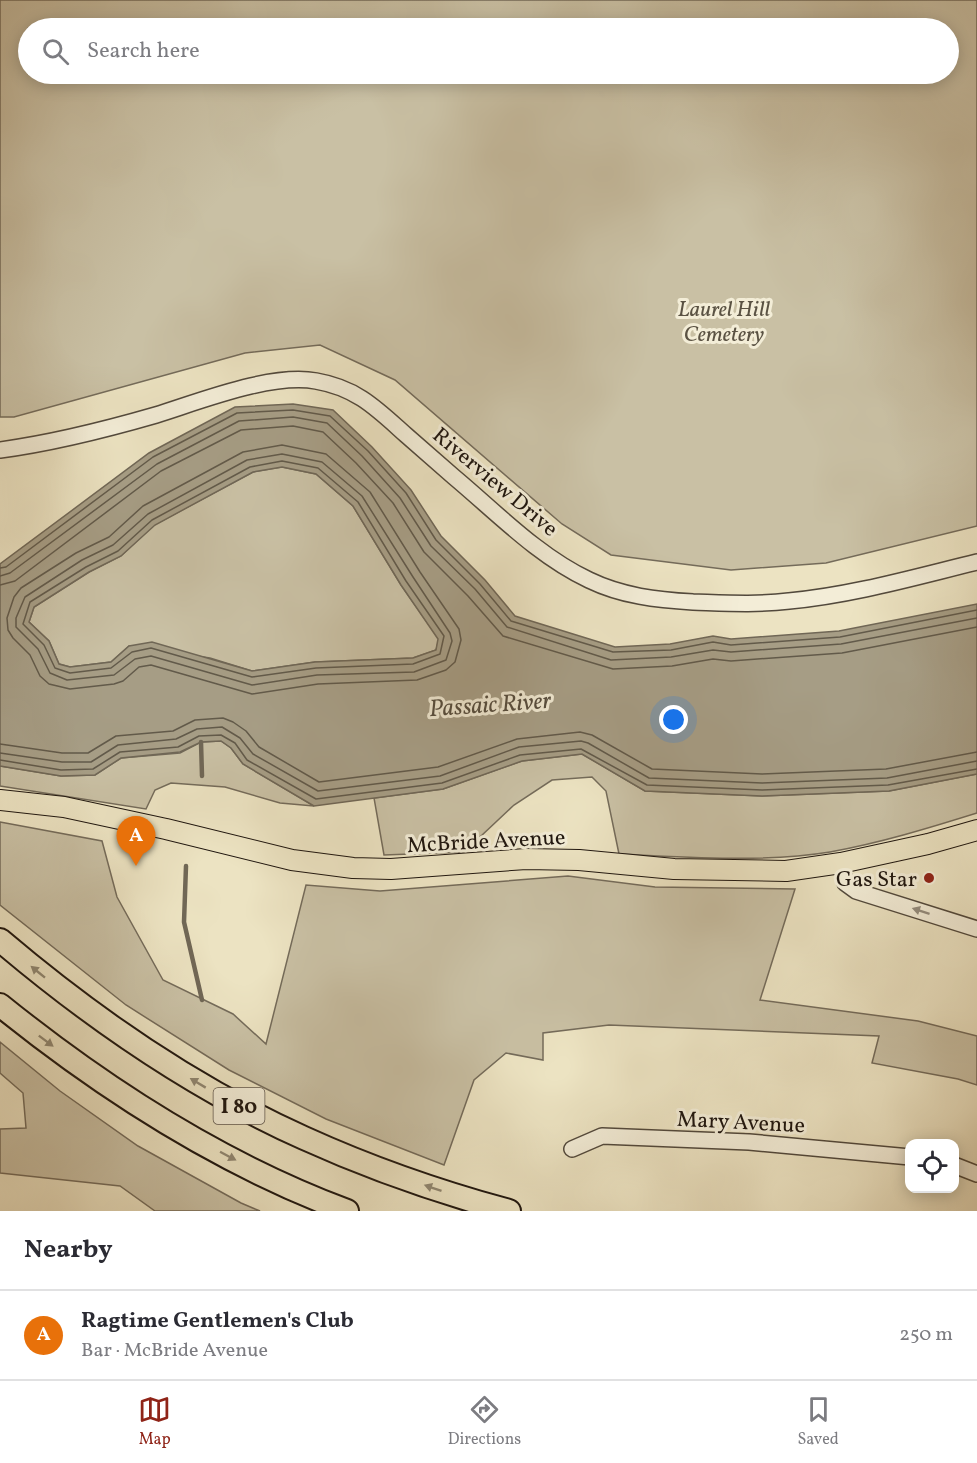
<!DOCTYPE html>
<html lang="en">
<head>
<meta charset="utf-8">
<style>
	:root { --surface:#fff; --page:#f2f2f3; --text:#2b2b33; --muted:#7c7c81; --line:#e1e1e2; --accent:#8f2418 }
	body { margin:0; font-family:Vollkorn,serif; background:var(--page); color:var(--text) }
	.controls { position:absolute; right:18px; bottom:18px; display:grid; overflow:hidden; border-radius:12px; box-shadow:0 3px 15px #0003 }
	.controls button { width:54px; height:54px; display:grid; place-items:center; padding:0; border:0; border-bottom:2px solid var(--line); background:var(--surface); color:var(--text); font:30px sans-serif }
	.you { position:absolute; left:674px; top:720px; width:21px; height:21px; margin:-15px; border:4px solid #fff; border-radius:50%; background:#1a73e8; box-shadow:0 0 0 9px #1a73e833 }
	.badge { display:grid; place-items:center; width:39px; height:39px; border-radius:50%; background:var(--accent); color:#fff; font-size:20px; font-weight:700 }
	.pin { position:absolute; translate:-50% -50px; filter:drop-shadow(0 2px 3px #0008) }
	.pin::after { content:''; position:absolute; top:32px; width:21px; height:18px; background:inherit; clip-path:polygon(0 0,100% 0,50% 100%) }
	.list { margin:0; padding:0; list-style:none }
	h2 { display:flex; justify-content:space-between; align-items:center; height:78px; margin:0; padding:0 24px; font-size:26px }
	h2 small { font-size:20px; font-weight:400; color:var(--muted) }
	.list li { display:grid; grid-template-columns:39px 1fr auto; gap:18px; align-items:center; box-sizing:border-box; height:90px; padding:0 24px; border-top:2px solid var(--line) }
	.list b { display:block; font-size:22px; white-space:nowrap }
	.list p { margin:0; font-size:20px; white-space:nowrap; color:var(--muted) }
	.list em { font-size:20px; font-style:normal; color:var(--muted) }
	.icon { flex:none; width:33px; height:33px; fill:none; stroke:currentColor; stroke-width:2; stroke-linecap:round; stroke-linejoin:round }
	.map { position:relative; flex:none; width:977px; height:1211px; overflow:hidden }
	.search { position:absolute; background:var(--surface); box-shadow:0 3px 15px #0003; left:18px; right:18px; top:18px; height:66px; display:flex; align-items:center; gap:15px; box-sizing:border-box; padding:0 21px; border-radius:33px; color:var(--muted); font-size:22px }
	.sheet { height:168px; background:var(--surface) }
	nav { display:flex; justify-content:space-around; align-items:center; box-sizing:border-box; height:84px; border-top:2px solid var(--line); background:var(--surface); font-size:16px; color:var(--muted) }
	nav a { display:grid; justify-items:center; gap:3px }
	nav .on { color:var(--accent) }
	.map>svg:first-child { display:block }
	.green { fill:#c9c0a4; stroke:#746b5a; stroke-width:1.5; fill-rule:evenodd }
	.water { fill:#a69d85; stroke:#706756; stroke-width:1.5; fill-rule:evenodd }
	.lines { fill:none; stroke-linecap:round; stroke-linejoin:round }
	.shore { stroke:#625a4a; stroke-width:1.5 }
	.stream { stroke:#706756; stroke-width:4.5 }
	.minor-casing { stroke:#52493c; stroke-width:18 }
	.major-casing { stroke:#1f160f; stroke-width:22 }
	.highway-casing { stroke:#1f160f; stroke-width:26 }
	.minor { stroke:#f3edd7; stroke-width:15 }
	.major { stroke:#ece3c2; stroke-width:20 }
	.highway { stroke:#ece3c2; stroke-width:22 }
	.oneway { fill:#948c7d }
	.oneway2 { fill:#908771 }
	.poi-dot { fill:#8f2418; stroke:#f3edd7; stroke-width:2 }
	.labels { text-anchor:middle; stroke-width:6; stroke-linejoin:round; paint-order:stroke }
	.shield { fill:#f3edd7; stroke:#5f564b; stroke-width:1.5 }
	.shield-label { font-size:21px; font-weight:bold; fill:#1f160f }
	.park-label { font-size:22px; font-style:italic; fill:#5a5243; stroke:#f3edd7 }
	.street-label { font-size:22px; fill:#1f160f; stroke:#f3edd7 }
	.poi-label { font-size:22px; fill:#1f160f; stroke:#f3edd7; text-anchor:end }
	.water-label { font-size:24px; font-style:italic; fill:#554c3e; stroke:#f3edd7 }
</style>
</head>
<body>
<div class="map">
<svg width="977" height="1211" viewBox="0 0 977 1211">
	<rect width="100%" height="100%" fill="#ece3c2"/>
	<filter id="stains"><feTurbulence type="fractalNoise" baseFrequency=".00333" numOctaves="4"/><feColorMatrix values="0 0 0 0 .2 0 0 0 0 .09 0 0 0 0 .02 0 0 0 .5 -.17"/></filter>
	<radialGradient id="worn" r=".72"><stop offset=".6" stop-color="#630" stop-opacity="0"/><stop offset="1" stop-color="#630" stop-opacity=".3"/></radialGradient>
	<path class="green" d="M0 0H977V526L826 563 731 570 611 555 562 524 395 380 320 345 245 353 14 417H0ZM28 28H948V74H28Z
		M282 467 316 474 353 506 401 585 439 639 436 650 413 658 315 662 252 671 210 658 129 646 111 662 70 667 59 664 49 641 29 622 34 607 89 572 121 556 154 525 253 472Z
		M221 741 231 748 243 764 314 806 280 803 225 787 171 783 155 790 146 809 0 786V766L61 776 95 775 121 758 180 753 201 742Z
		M582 754 645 791 762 796 889 791 977 774V813C929 828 880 843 830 852 762 863 688 857 619 854L606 791 592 777 552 780 514 805 464 852 384 855 374 798 443 789 522 761Z
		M0 822 102 841 117 897 163 980 233 1014 266 1044 306 885 380 891 568 876 655 887 795 889 760 1000 918 1021 977 1036V1085L958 1079 872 1063 879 1036 609 1025 543 1033V1060L506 1053 474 1080 444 1165 326 1119 229 1070 126 1005 0 905Z
		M0 1042 60 1091 138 1146 241 1203 260 1211H155L120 1186 0 1173V1129L26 1128 23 1093 0 1073Z"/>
	<path class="water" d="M293 404 333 410 372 447 411 490 441 536 485 580 515 616 615 647 670 644 713 636 731 639 839 631 977 604V774L889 791 762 796 645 791 582 754 522 761 443 789 314 806 243 764 231 748 221 741 201 742 180 752 121 758 95 775 61 776 0 766V564L149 453 235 407ZM282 467 316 474 353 506 401 585 438 639 436 650 413 658 315 662 252 671 152 642 129 646 111 662 70 667 59 664 49 641 29 622 34 607 89 572 121 556 155 525 253 472Z"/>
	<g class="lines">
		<path class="shore" d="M282 445 326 454 370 492 420 572 459 629 461 640 455 662 446 670 417 680 318 684 252 694 151 665 139 667 123 681 114 684 70 689 49 684 40 676 30 655 13 638 8 630 7 618 14 597 21 588 76 553 109 537 143 506 243 452Z
			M282 454 322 462 362 496 413 577 450 633 452 641 446 660 414 672 317 675 252 685 151 656 135 659 114 675 67 680 50 673 38 649 16 627V618L25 597 82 560 113 545 148 514 247 460Z
			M282 461 318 468 358 502 406 581 444 636 440 654 413 664 316 668 252 677 151 648 132 652 111 668 70 673 55 668 44 645 23 624 30 602 86 567 118 551 152 520 250 467Z
			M0 568 6 567 153 457 237 413 293 410 330 416 368 451 406 493 436 540 480 584 511 621 613 652 671 650 713 642 731 645 840 637 977 610
			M0 576 10 573 157 464 239 421 293 417 327 423 362 456 400 498 431 546 475 589 507 627 611 660 671 657 713 650 731 652 841 644 977 618
			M0 585 15 581 161 471 241 430 293 426 323 432 356 463 393 503 424 552 468 596 503 636 613 669 672 666 713 659 731 661 842 653 977 627
			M0 744 62 753H88L116 736 173 731 195 720 223 718 233 722 246 731 259 747 319 782 438 767 517 739 580 732 592 735 652 769 762 774 886 769 977 752
			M0 753 62 762H91L118 745 176 739 197 729 222 727 240 738 253 754 318 791 440 776 519 747 581 741 588 743 649 778 762 783 887 778 977 761
			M0 760 61 770 93 769 120 752 178 747 199 736 221 735 235 743 247 760 316 799 442 783 520 755 581 749 647 785 762 790 888 785 977 769"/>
		<path class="stream" d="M201 742 202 776
			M186 866 184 922 202 1000"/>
		<g class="minor-casing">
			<path id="minor" d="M0 450C53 443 104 430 156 415 201 401 271 373 316 381 357 388 377 409 406 435 422 449 438 463 454 477 497 513 538 556 589 580 622 596 657 600 693 602 725 603 757 605 789 601 853 595 915 577 977 562
				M841 863 845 883 856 891 977 929
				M572 1149 602 1136 749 1142 910 1157
				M954 1165 977 1174"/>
		</g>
		<g class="major-casing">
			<path id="major" d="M0 800 64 807 166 829 292 860 353 868 391 869 526 859 579 860 674 869 786 871 841 863 928 844 977 830"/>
		</g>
		<g class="highway-casing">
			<path id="highway" d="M0 940C93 1019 193 1088 304 1138 370 1168 439 1192 509 1211
				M0 1005C104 1089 221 1164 347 1211"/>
		</g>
		<use href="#minor" class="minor"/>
		<use href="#major" class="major"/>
		<use href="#highway" class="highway"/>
	</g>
	<defs><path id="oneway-solid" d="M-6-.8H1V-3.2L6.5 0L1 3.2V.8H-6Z" transform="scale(1.5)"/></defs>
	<use class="oneway" href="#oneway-solid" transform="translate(921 911) rotate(-162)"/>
	<g class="oneway2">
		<use href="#oneway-solid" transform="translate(38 972) rotate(-141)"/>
		<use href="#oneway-solid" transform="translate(46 1041) rotate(37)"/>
		<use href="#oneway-solid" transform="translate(198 1083) rotate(-149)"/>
		<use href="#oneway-solid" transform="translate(228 1156) rotate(28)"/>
		<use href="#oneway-solid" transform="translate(433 1188) rotate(-161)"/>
	</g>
	<circle class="poi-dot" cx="929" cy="878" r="6"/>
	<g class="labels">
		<rect class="shield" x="213.5" y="1088" width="51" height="36" rx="4.5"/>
		<g class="shield-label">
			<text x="239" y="1113">I 80</text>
		</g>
		<g class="park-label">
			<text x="724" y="316">Laurel Hill<tspan x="724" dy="25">Cemetery</tspan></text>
		</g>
		<g class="street-label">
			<text transform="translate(496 481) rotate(40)" y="8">Riverview Drive</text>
			<text transform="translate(486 840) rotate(-3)" y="8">McBride Avenue</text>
			<text transform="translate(741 1121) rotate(3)" y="8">Mary Avenue</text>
		</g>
		<g class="poi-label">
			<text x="917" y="886">Gas Star</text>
		</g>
		<g class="water-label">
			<text transform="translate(490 704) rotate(-4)" y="8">Passaic River</text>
		</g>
	</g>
	<rect width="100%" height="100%" filter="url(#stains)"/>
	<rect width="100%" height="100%" fill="url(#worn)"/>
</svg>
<div class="controls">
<button><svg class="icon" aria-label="locate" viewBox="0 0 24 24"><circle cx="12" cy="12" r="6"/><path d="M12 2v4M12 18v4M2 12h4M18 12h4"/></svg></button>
</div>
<div class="you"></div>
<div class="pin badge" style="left:136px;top:866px;background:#e8710a">A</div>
<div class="search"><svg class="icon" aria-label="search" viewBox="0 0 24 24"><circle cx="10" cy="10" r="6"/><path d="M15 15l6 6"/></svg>Search here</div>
</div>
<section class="sheet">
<h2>Nearby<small></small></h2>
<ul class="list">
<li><span class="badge" style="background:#e8710a">A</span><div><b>Ragtime Gentlemen's Club</b><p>Bar · McBride Avenue</p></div><em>250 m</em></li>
</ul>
</section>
<nav>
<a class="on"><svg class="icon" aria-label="map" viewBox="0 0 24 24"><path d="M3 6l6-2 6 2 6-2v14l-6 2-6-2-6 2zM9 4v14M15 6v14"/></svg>Map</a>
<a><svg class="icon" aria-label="directions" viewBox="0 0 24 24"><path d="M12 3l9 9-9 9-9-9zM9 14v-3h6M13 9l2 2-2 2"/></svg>Directions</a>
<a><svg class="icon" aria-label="saved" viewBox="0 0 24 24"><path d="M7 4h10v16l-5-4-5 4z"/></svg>Saved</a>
</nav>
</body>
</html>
